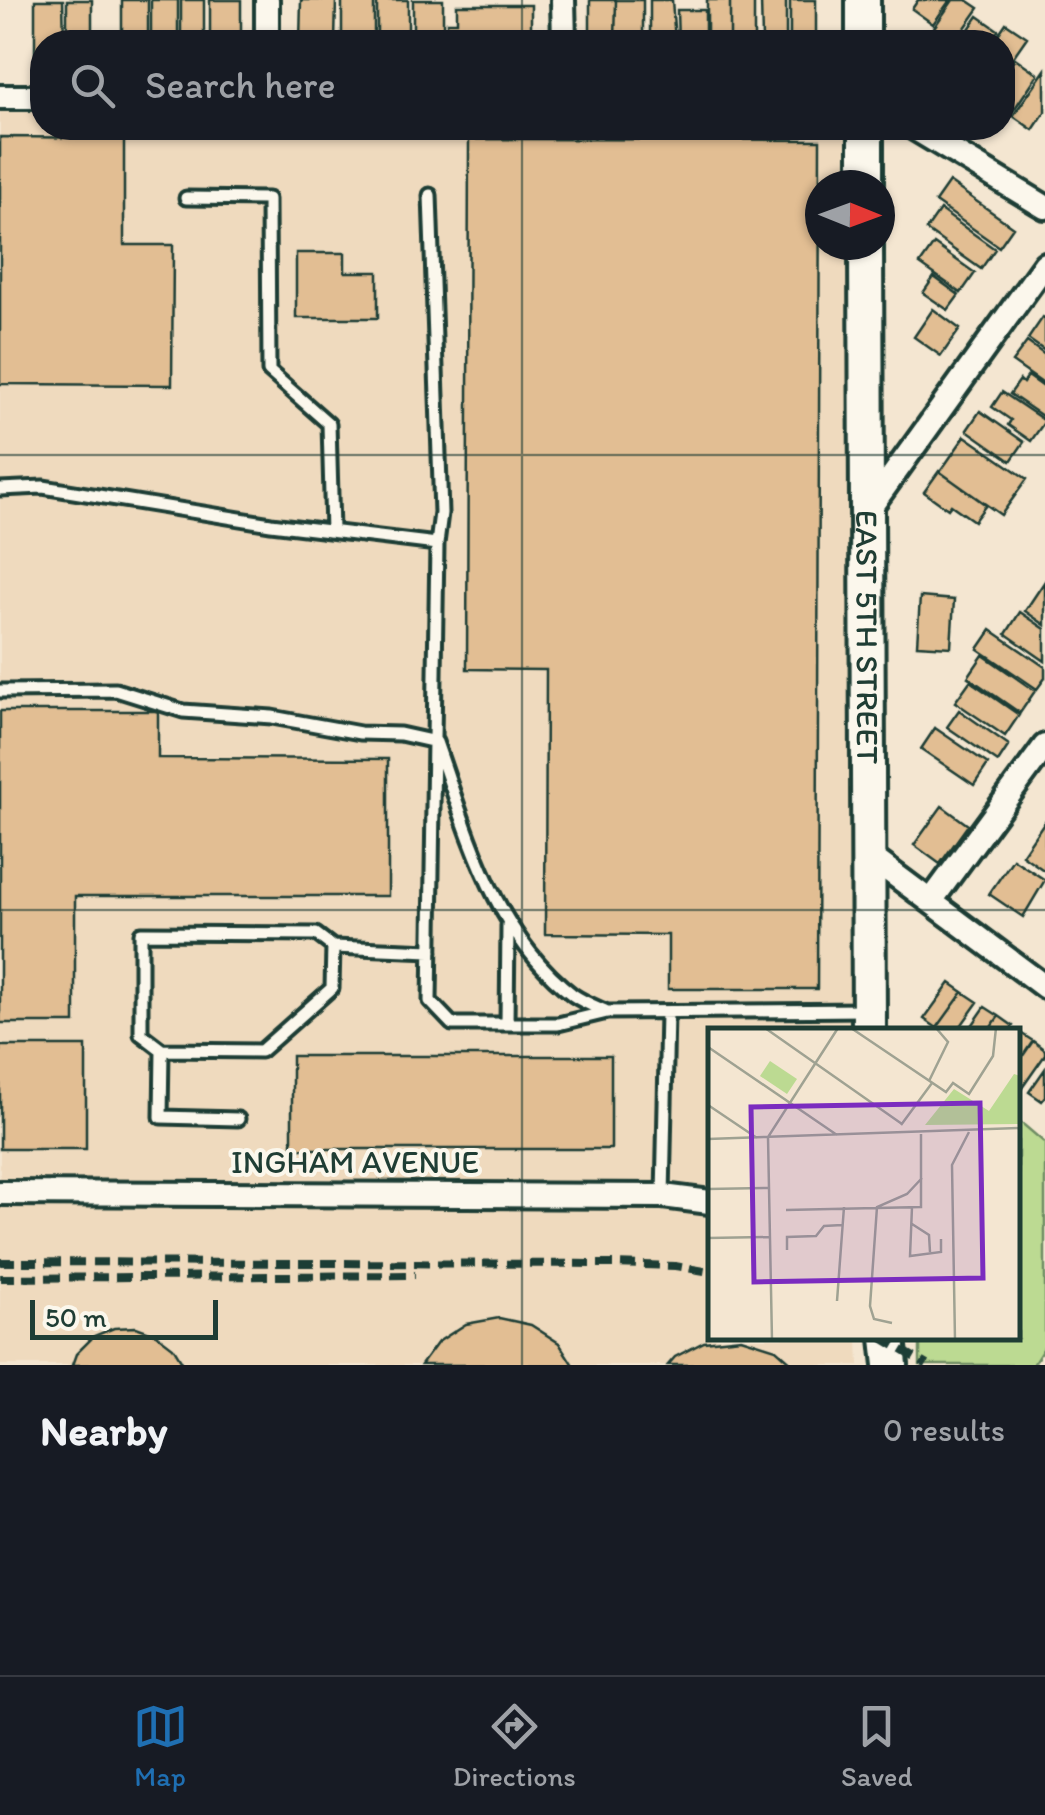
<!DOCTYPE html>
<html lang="en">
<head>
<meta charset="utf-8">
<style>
	:root { --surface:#171b24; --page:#20242c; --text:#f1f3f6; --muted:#9ea1a6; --line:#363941; --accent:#1f6fb2 }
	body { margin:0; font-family:Itim,sans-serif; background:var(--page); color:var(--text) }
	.compass { position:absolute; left:805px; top:170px; width:90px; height:90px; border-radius:50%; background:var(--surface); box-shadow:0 2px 8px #0004; rotate:91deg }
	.scale { position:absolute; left:30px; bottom:25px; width:188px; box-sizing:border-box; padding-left:10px; border:5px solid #1f3d34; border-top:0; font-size:28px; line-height:35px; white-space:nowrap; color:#1f3d34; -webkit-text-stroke:8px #fbf7ec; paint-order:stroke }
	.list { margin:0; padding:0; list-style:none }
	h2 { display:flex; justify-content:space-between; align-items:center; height:130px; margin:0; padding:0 40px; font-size:42px }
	h2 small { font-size:32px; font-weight:400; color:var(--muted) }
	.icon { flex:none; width:55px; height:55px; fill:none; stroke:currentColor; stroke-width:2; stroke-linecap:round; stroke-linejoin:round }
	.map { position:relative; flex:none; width:1045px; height:1365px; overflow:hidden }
	.search { position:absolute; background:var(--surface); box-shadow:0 2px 8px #0004; left:30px; right:30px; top:30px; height:110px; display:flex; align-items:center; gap:25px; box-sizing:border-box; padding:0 35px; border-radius:40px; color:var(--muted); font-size:38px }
	.sheet { height:310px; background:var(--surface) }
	nav { display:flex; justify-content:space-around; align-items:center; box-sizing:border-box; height:140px; border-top:2px solid var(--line); background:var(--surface); font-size:28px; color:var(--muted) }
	nav a { display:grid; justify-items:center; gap:5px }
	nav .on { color:var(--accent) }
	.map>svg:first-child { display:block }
	.built { fill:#efdabe }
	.green { fill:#bcda92; stroke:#6e8c63; stroke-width:2.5 }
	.building { fill:#e2be93; stroke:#1f3d34; stroke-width:2.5 }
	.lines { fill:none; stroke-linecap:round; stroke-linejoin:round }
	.lane-casing { stroke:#1f3d34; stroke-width:19 }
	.street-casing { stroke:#1f3d34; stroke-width:30 }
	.secondary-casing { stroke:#1f3d34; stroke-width:40 }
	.lane { stroke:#fbf7ec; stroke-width:11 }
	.street { stroke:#fbf7ec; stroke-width:22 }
	.secondary { stroke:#fbf7ec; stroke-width:32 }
	.rail { stroke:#1f3d34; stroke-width:8; stroke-dasharray:15 8; stroke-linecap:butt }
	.grid { fill:none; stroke:#1f3d34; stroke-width:2.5; stroke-opacity:0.55 }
	.labels { text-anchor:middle; stroke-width:8; stroke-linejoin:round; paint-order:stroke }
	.street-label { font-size:32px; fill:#1f3d34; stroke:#fbf7ec }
	.inset-road { fill:none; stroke:#9fa292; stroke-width:2.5 }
	.view { fill:#7b2cbf; fill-opacity:0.15; stroke:#7b2cbf; stroke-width:5 }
	.inset-edge { fill:none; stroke:#1f3d34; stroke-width:5 }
</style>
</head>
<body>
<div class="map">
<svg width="1045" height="1365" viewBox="0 0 1045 1365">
	<rect width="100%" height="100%" fill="#f4e6d1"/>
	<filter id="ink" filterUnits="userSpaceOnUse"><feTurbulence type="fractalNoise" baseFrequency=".01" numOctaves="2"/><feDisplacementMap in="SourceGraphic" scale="20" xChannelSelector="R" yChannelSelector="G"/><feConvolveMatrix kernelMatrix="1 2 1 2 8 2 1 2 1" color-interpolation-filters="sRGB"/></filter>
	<g filter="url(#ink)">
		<path class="built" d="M0 102H42V128H865V185H820V245H864L852 911 853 1030H710V1338H858L859 1365H0Z"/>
		<path class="green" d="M1018 1120 1045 1143V1346L1033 1365H920V1338H1018Z"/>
		<path class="building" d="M35 0H63L64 42H42V56H35Z
			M67 0H92V42H67Z
			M122 0H148V42H122Z
			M151 0H178V42H151Z
			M181 0H204V39H181Z
			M210 0H241V42H210Z
			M301 0H336L335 42H300Z
			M342 0H374V37H342Z
			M377 0H408V37H377Z
			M413 0H443V37H413Z
			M590 0H616L615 42H590Z
			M616 0H643V40H615Z
			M650 0H672L675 42H650Z
			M707 0H730V40H707Z
			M730 0H754V40H730Z
			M761 0H786V40H762Z
			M790 0H816V40H790Z
			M918 0H950L933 24 912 9Z
			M953 0H967L979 8 955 42H924Z
			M457 5H531V42H447V22H457Z
			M677 10H705V42H678Z
			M978 16 998 30 989 42H960Z
			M1006 23 1027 37 1002 73V42H993Z
			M1015 58 1038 74 1007 120 1002 117V76Z
			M1045 70V112L1033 130 1013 116Z
			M0 137 124 138V245H173L172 385 0 384Z
			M469 139 820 140 817 989H668V935L545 934 546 670 467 669Z
			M949 182 1013 227 999 247 935 202Z
			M940 210 995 249 981 269 926 230Z
			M934 244 975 273 961 293 920 264Z
			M296 253H345V272H378V318H296Z
			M934 277 959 295 948 310 923 293Z
			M933 309 960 329 941 356 914 337Z
			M1043 317 1045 318V351L1028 339Z
			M1027 342 1045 355V385L1012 362Z
			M1028 376 1045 388V418L1010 394 1020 380 1023 383Z
			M1002 392 1045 421 1031 441 1008 425 1011 420 992 407Z
			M980 411 1024 442 1011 461 967 430Z
			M965 436 1027 479 1001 515 940 472Z
			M939 471 986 505 974 521 951 505 948 509 924 492Z
			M1045 581V625L1025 611Z
			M920 597 954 600 951 647 917 645Z
			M1020 612 1045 629V661L1006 634Z
			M991 630 1045 667V678L1037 689 978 649Z
			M983 655 1035 691 1020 713 968 677Z
			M970 681 1019 715 1005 736 955 702Z
			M959 710 1009 745 998 762 947 727Z
			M0 711H158V758L388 759V896H75V1023H0Z
			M935 728 988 764 974 785 921 749Z
			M942 806 968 825 940 864 914 845Z
			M1045 821V871L1022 855Z
			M1013 859 1045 880 1023 917 989 894Z
			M950 983 963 992 937 1028 924 1019Z
			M963 992 978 1002 958 1030H939L937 1028Z
			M985 1007 999 1016 989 1030H969Z
			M999 1016 1013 1026 1011 1030H989Z
			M1019 1032 1033 1041 1018 1063V1035Z
			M1033 1041 1045 1050V1055L1022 1088 1018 1085V1063Z
			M0 1046H86V1149H0Z
			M292 1056H611V1149H292Z
			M1045 1069V1097L1042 1101 1029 1092Z
			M499 1318 531 1325 559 1343 573 1365H421L438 1342 466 1324Z
			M136 1327 156 1334 173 1347 184 1365H72L76 1354 94 1336 114 1328Z
			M741 1338 776 1349 794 1365H668L675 1357 704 1342Z"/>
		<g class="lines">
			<g class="lane-casing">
				<path id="lane" d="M430 195 441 513 437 544 430 1001 452 1024H558L607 1012 865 1010
					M186 198 268 199 269 371 329 424 332 531
					M0 489 43 487 271 524 437 544
					M0 691 116 690 183 711 272 717 360 733 400 734 436 742C468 832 493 934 573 995 583 1002 596 1007 607 1012
					M507 1024 508 925
					M162 1050 261 1051 332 988 333 947
					M238 1119 161 1117 162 1050 141 1034V933L316 934 333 947 431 951
					M663 1196 667 1013"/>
			</g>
			<g class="street-casing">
				<path id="street" d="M563 0 564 42
					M267 42V0
					M0 97H42
					M914 128 1045 207
					M866 513 1045 264
					M867 854 1045 987
					M931 901 1045 746
					M0 1193 663 1196 710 1202"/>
			</g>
			<g class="secondary-casing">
				<g id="secondary">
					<path d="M863 0V42"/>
					<path d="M866 128V185"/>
					<path id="s1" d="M866 245 869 1030"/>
					<path d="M888 1338 891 1365"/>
				</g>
			</g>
			<use href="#lane" class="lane"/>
			<use href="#street" class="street"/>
			<use href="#secondary" class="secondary"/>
			<path class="rail" d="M0 1262 615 1264 675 1266 710 1272
				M0 1278 415 1275
				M882 1338 927 1365"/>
		</g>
	</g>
	<path class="grid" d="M522 0V42M522 128V1365M0 455H1045M0 910H1045"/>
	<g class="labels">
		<g class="street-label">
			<text dy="11" stroke="none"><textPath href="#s1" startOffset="392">EAST 5TH STREET</textPath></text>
			<text x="355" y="1173">INGHAM AVENUE</text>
		</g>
	</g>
	<g transform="translate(708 1028)">
		<rect width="312" height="312" fill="#f4e6d1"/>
		<path d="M62 33 89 51 79 66 52 48ZM306 46 312 48V96L217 97 246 61 281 83Z" fill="#bcda92"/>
		<path class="inset-road" d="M57 0 194 96M143 0 238 64 245 55 261 66 285 28 288 0M0 19 129 107M221 53 240 14 228 0M0 77 49 110M193 97 224 55M0 111 313 100M0 161 61 160M204 179 202 228 233 224V211M78 182 213 179V106M204 196 221 207 222 224M0 210 62 209M79 222V209L108 208 116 198 134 197M129 273 136 179M184 295 166 291 162 278 169 179 199 166 214 150M64 312 60 109 130 0M247 312 244 137 261 104"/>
		<path class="view" d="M272 75 275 250 46 254 43 79Z"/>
		<rect width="312" height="312" class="inset-edge"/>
	</g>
</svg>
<svg class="compass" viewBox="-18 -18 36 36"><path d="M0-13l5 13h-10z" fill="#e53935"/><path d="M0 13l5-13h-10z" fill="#9ea1a6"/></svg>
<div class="scale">50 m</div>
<div class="search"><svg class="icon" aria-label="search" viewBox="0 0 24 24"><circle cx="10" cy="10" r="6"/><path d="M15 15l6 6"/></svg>Search here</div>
</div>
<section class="sheet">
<h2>Nearby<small>0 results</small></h2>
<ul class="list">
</ul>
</section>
<nav>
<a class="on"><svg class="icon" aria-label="map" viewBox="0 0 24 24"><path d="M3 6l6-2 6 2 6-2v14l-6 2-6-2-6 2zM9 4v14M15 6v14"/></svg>Map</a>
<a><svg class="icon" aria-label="directions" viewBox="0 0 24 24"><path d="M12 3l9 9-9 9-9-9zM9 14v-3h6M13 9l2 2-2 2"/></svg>Directions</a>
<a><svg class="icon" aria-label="saved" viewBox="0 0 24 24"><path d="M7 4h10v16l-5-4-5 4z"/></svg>Saved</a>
</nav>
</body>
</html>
